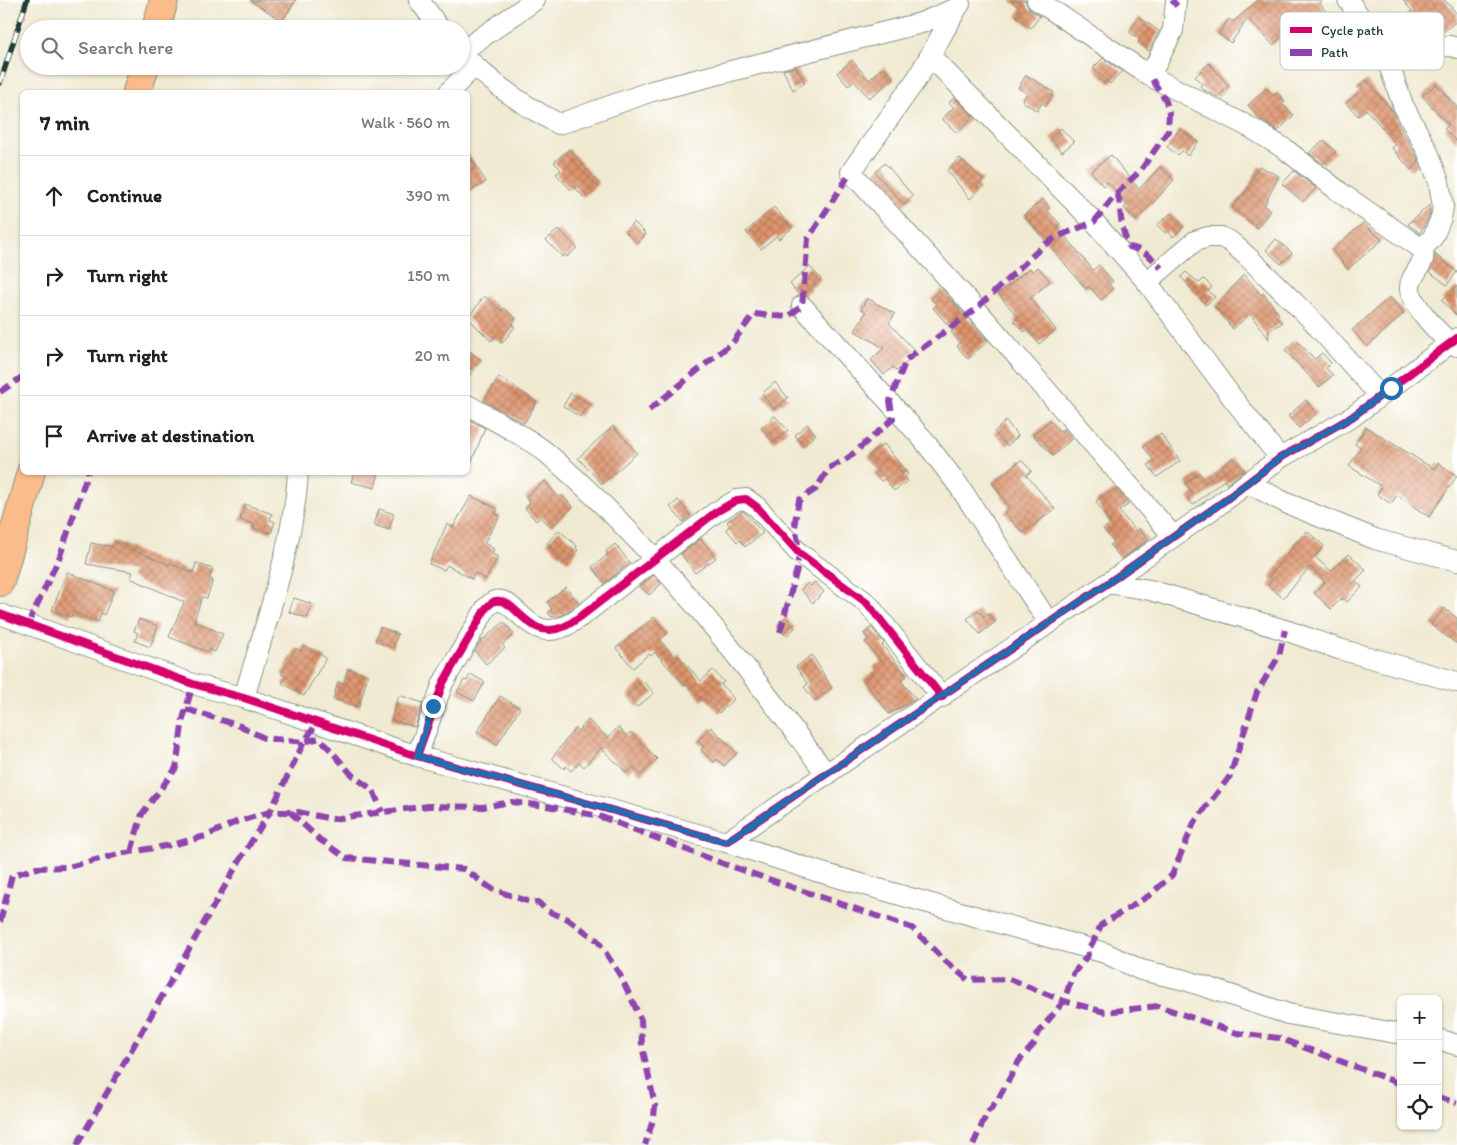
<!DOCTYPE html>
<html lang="en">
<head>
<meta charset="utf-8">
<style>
	:root { --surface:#fff; --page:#f6f6f6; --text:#222; --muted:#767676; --line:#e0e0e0 }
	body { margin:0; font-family:Itim,sans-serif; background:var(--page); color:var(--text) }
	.controls { position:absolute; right:15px; bottom:15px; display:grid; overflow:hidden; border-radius:8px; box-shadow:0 1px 4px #0004 }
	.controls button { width:45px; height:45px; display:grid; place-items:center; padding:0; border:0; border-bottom:1px solid var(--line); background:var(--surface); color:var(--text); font:25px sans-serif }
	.stop { position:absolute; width:15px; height:15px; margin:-11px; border:4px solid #1f6fb2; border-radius:50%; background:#fff }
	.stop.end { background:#1f6fb2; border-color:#fff; box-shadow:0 1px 5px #0008 }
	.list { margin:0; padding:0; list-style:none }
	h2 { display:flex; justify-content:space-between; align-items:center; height:65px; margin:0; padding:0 20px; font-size:21px }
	h2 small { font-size:16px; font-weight:400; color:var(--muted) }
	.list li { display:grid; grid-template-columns:32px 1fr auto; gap:15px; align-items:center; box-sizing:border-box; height:80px; padding:0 20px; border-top:1px solid var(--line) }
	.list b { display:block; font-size:19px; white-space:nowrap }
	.list em { font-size:16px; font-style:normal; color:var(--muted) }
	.icon { flex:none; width:28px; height:28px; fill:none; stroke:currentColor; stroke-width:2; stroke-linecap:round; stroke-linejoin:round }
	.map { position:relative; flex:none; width:1457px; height:1145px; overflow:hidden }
	.search { position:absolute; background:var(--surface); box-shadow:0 1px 4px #0004; left:20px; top:20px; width:450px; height:55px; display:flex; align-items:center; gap:12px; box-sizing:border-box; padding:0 18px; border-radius:28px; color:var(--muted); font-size:19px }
	.panel { position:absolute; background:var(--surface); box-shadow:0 1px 4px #0004; left:20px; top:90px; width:450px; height:385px; border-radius:8px }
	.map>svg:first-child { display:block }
	.building { fill:url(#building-cross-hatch) }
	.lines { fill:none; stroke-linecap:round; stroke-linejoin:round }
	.minor-casing { stroke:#889483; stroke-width:22 }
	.highway-casing { stroke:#889483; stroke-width:30 }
	.minor { stroke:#fff; stroke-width:20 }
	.highway { stroke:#f9bc8a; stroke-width:28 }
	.rail-casing { stroke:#1f3d34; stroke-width:5.5 }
	.rail { stroke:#fff; stroke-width:4; stroke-dasharray:11; stroke-linecap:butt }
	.quiet { stroke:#8e44ad; stroke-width:6; stroke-dasharray:12 6; stroke-linecap:butt }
	.cycleway-casing { stroke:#fff; stroke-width:11 }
	.cycleway { stroke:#d6006c; stroke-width:8 }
	.route { stroke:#1f6fb2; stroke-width:6 }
	.key { fill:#fff; stroke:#bcc5c2; stroke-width:1 }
	.key-label { font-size:14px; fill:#1f3d34 }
</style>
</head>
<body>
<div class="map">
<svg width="1457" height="1145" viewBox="0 0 1457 1145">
	<defs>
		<pattern id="building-cross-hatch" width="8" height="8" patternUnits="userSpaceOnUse" patternTransform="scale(1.25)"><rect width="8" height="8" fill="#df946d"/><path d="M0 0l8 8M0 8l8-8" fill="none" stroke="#b47a5a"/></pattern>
	</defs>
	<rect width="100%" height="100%" fill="#fff"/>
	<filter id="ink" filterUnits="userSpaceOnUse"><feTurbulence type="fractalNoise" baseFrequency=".02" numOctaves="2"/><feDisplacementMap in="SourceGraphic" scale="10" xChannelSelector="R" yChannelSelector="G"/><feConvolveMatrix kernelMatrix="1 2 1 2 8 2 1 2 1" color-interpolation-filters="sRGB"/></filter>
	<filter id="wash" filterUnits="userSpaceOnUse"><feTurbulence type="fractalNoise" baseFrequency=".0096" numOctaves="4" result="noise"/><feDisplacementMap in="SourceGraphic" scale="20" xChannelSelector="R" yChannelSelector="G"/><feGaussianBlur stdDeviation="1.12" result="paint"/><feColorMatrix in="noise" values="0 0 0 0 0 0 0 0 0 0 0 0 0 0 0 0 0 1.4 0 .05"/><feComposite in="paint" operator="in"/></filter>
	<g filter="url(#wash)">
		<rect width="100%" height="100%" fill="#f0ead2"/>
		<g id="blocks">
			<path class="building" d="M250 0H296L282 21Z
				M1010 0H1025L1030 10 1040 16 1031 28 1016 16 1021 9Z
				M1258 0H1323L1319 3 1336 22 1325 32 1309 12 1273 45 1248 18 1231 43 1218 34 1229 19 1233 22Z
				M1403 0H1445L1457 14V21L1439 35 1404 38 1415 28 1405 17 1412 11Z
				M1139 17 1159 31 1149 51 1138 43 1140 40 1129 32Z
				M1103 58 1122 71 1110 84 1093 68Z
				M852 60 869 80 884 67 894 79 869 98 854 81 848 86 837 73Z
				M1209 63 1229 86 1218 97 1204 90 1200 86 1202 84 1195 77Z
				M796 67 805 83 793 90 783 70Z
				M1026 75 1054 92 1046 106 1042 103 1037 111 1022 101 1027 93 1018 88Z
				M1366 80 1392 110 1399 123 1398 124 1417 157 1419 163 1411 170 1392 148 1396 144 1366 109 1358 116 1346 103 1359 92 1356 89Z
				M1436 84 1457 107V142L1444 129 1449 125 1422 96Z
				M1266 88 1274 96 1277 92 1285 101 1282 104 1294 115 1278 131 1260 118 1248 105Z
				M954 97 973 116 957 133 942 119 954 107 949 103Z
				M1061 128 1074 142 1062 152 1050 138Z
				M1180 129 1198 142 1188 156 1182 151 1178 155 1167 147Z
				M1324 140 1336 152 1323 164 1309 153Z
				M569 149 599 183 583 197 574 186 571 190 556 174 561 170 554 162Z
				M468 153 486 182 468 193Z
				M1111 155 1139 189 1160 167 1174 180 1136 221 1124 208 1127 205 1108 182 1103 186 1091 171Z
				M960 158 983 180 977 186 980 189 970 199 947 170Z
				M885 163 913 196 904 205 875 172Z
				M1259 166 1279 176 1264 206 1270 211 1257 228 1232 208 1248 188Z
				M1294 171 1316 188 1303 202 1282 184Z
				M1043 199 1050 208 1047 210 1060 224 1057 226 1093 270 1099 265 1113 281 1109 284 1113 289 1101 300 1089 286 1086 289 1024 215Z
				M1429 205 1430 215 1420 233 1408 224Z
				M774 207 792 228 779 239 776 236 761 249 746 232Z
				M1171 213 1184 227 1173 237 1168 231 1165 233 1157 225Z
				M634 222 646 234 637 243 625 231Z
				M1363 223 1382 240 1348 269 1332 250Z
				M559 229 577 248 567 257 565 254 562 257 546 240Z
				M1276 239 1292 253 1281 264 1266 250Z
				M1435 254 1457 272 1447 285 1430 272Z
				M809 266 821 279 804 295H799L790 284Z
				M1038 267 1050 281 1031 298 1056 330 1039 344 1027 330 1024 332 1014 321 1018 317 998 294 1030 268 1033 272Z
				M1186 272 1199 283 1204 279 1212 287 1208 291 1215 297 1206 305 1181 277Z
				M1244 274 1261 295 1263 293 1279 314 1276 316 1282 323 1268 331 1269 339 1250 314 1233 329 1215 307Z
				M1457 286V316L1442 300Z
				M942 289 988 341 968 359 957 346 960 343 951 332 953 331 933 308 937 305 931 299Z
				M484 296 502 311 504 308 516 319 512 324 515 327 502 343 495 337 491 341 468 318Z
				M1390 297 1404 313 1367 347 1352 330Z
				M867 298 895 314 889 323 914 350 906 358 908 361 897 371 893 367 884 375 871 360 884 348 855 331 866 312 861 309Z
				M1296 340 1315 359 1322 353 1331 363 1326 368 1333 375 1319 387 1285 350Z
				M468 350 481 360 468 378Z
				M499 377 537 402 524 423 484 401Z
				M775 382 788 398 774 409 762 394Z
				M571 393 588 404 580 417 563 406Z
				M1306 400 1317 413 1299 428 1288 416Z
				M775 416 788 430 774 442 761 428Z
				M468 419 485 428 468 471Z
				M1050 420 1060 432 1064 429 1072 438 1053 456 1033 435Z
				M1006 421 1018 436 1007 446 994 432Z
				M807 424 816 434 804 446 795 435Z
				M613 426 637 453 602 484 578 458Z
				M1366 427 1434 469 1438 463 1457 476 1429 517 1397 495 1391 504 1377 494 1382 487 1349 466 1361 447 1355 444Z
				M1161 434 1180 461 1157 477 1148 465 1154 461 1143 446Z
				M884 444 908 474 904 477 908 481 894 491 885 479 881 481 874 473 879 470 868 456Z
				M1233 457 1245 470 1227 484 1224 480 1193 505 1188 498 1193 493 1185 483 1199 473 1206 482Z
				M1021 460 1032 471 1026 475 1055 509 1023 533 1004 512 1009 508 992 482Z
				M354 472H379L375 488 351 482Z
				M545 481 559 498 562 495 573 507 551 527 541 517 536 521 525 508 530 503 525 497Z
				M1116 489 1129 504 1119 511 1136 531 1139 528 1148 540 1122 559 1110 545 1114 542 1103 529 1110 524 1096 501Z
				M471 496 498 509 495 513 500 516 484 543 494 549 492 554 498 557 486 579 475 573 472 579 447 565 444 570 429 564 447 524 453 527Z
				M678 500 691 516 683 522 670 507Z
				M245 504 272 514 270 520 275 522 271 533 253 528 254 524 240 520Z
				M379 509 394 514 389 530 374 525Z
				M743 511 763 533 745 547 740 540 737 542 726 529 730 526 727 522Z
				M559 530 577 546 576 548 578 550 568 562 547 543Z
				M1307 531 1324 546 1315 557 1331 571 1349 554 1366 570 1355 581 1362 587 1347 602 1342 598 1331 609 1314 593 1325 582 1310 567 1283 598 1268 585 1272 580 1269 577 1292 548 1291 547Z
				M701 539 716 558 695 573 681 554Z
				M113 542 125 544V546L169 565 170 563 193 573 196 563 213 569 209 578 213 580 207 598 202 597 194 621 223 634 215 652 209 649 208 652 169 637 184 602 130 578 133 572 86 564 91 543 112 547Z
				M615 544 630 563 605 583 592 567 608 555 606 551Z
				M67 572 114 591 104 615 101 613 98 622 73 612 71 617 52 610Z
				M654 575 661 584 649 595 640 586Z
				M815 582 824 592 813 603 801 590 808 583 811 586Z
				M566 587 579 603 562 615 552 617 548 613 552 609 547 602Z
				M294 598 312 604 307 618 289 612Z
				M1444 608 1457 618V644L1431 625Z
				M978 610 984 617 988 614 995 622 980 634 967 619Z
				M654 617 668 633 660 640 676 659 679 656 701 681 713 670 724 682 721 684 734 699 719 713 706 698 702 701 687 684 685 686 655 652 651 656 649 654 633 668 616 648Z
				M786 617 795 628 786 636 777 625Z
				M139 619 158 626 150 647 135 641 138 633 134 631Z
				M504 622 514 634 502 645 505 648 486 664 475 651 481 641Z
				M380 627 398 634 393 648 375 641Z
				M871 627 884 643 882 645 907 676 901 681 916 699 889 714 863 680 875 670 873 667 881 661 865 642 868 639 864 634Z
				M304 645 326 658 304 696 282 683 286 677 281 674 296 648 301 651Z
				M812 655 832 688 815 701 804 687 808 684 796 667Z
				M348 669 368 675 359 707 333 699 338 682 343 684Z
				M470 674 485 682 474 701 457 692 464 680 467 681Z
				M643 681 654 693 637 707 627 695Z
				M399 695 423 703 415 727 391 720Z
				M500 696 520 708 497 745 477 732Z
				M588 720 608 738 618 727 627 736 630 732 657 759 641 775 633 767 627 773 601 748 584 767 579 762 571 771 566 766 564 769 552 758 575 728 578 731Z
				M711 727 737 753 724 766 717 759 714 762 701 750 704 747 698 741Z"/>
		</g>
	</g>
	<g filter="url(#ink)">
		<use href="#blocks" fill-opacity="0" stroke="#889483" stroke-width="1"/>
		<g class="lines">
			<g class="minor-casing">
				<path id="minor" d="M419 0 440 29
					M1037 0 1150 76 1251 128 1285 149 1341 193 1422 249C1429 263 1409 274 1410 289 1411 303 1443 341 1457 346
					M1348 0 1384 51 1403 105 1428 152 1439 182 1443 207 1441 218 1433 237 1422 249
					M957 8 918 77 851 172 976 309 1173 536
					M1384 51 1450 46 1457 48
					M461 52C490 83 522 105 559 124L652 91 921 23 957 8 960 4
					M461 52 535 0
					M931 57 1094 222 1147 282 1234 400 1280 458
					M1150 76 1173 30 1176 0
					M449 92 474 66
					M1147 282 1195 241 1208 237H1221L1231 242 1250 259 1308 316 1380 396
					M802 306 922 438 959 486 1049 623
					M468 405C492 420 527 436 548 454 656 547 743 661 827 775
					M1248 483 1286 503 1375 539 1457 561
					M1108 583 1150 590 1285 630 1339 649 1457 682
					M0 614 193 684 244 698 417 756 726 842 1108 583 1224 501 1280 458 1352 417 1457 338
					M244 698C264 628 294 544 298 472
					M417 756 443 683 486 608C488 606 492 602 495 601 515 596 528 642 563 627 569 625 575 620 580 617L716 512 737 500 746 499 757 507 799 553 867 603 942 697
					M726 842 819 872 1105 953 1141 970 1185 980 1288 1014 1401 1034
					M1438 1039 1457 1045"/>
			</g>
			<g class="highway-casing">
				<path id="highway" d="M156 29 164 0
					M137 92 145 66
					M0 582 31 472"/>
			</g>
			<use href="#minor" class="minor"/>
			<use href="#highway" class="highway"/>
			<g class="rail-casing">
				<path id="rail" d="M0 83 27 0"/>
			</g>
			<use href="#rail" class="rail"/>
			<path class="quiet" d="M1172 0 1177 6
				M1117 193C1121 202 1119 208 1121 218 1122 228 1125 237 1129 247 1144 250 1151 256 1161 268
				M0 392 22 377
				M649 410 733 342 754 314 787 317 802 306 808 239 851 172
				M28 624 60 556 88 472
				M780 632 797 569 799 553 795 521 799 500 816 489 829 468 848 458 893 419 890 401 906 360 976 309 1044 245 1059 236 1094 222 1117 193 1141 170 1168 131 1169 113 1166 101 1150 76
				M186 709 240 726 264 738 304 742 320 738 353 776 373 790 382 812
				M290 812 319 839 346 858 464 869 492 889 533 903 538 902 547 911 568 919 598 941 620 975 633 1002 641 1020 642 1046 655 1105 654 1117 645 1145
				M131 852 142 814 176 768 183 719 193 684
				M0 922 12 875 37 868 68 867 119 854 171 845 206 836 236 822 270 812H298L332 819 428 806 483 807 511 802 547 806 599 816 724 864 912 928 944 960 968 980 1009 979 1064 1001 1105 1012 1158 1006 1237 1033 1279 1038 1401 1084
				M1438 1097 1457 1103
				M77 1145 241 858 270 812 304 742 317 723
				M973 1145 987 1113 997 1101 1019 1061 1034 1044 1037 1034 1064 1001 1073 974 1088 955 1087 949 1092 944 1101 925 1150 895 1172 875 1194 823 1230 776 1257 692 1279 656 1285 630"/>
			<g class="cycleway-casing">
				<path id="cycleway" d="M0 614 193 684 244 698 417 756 726 842 1108 583 1224 501 1280 458 1352 417 1457 338
					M417 756 443 683 486 608C488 606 492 602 495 601 515 596 528 642 563 627 569 625 575 620 580 617L716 512 737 500 746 499 757 507 799 553 867 603 942 697"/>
			</g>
			<use href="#cycleway" class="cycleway"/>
		</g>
	</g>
	<g class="lines" filter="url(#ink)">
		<path class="route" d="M433 706 417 756 726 842 1108 583 1224 501 1280 458 1352 417 1391 388"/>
	</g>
	<rect x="1280" y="12" width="164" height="58" rx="8" class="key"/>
	<rect x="1290" y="27" width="22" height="6" fill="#d6006c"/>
	<rect x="1290" y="49" width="22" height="7" fill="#8e44ad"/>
	<g class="key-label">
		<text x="1321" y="35">Cycle path</text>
		<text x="1321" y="57">Path</text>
	</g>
</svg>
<div class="controls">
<button>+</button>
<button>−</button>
<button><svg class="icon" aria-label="locate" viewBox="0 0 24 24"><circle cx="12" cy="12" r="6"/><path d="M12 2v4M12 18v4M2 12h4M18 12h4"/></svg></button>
</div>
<div class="stop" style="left:1391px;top:388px"></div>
<div class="stop end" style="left:433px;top:706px"></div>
<div class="search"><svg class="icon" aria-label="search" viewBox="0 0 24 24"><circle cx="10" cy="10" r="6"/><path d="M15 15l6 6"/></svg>Search here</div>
<section class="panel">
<h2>7 min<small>Walk · 560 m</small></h2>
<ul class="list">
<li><svg class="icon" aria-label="ahead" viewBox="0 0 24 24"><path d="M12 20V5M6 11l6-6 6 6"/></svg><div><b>Continue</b></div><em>390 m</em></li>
<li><svg class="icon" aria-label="right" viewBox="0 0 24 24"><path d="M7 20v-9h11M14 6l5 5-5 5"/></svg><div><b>Turn right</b></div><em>150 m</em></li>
<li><svg class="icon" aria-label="right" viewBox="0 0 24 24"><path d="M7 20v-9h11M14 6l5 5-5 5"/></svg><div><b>Turn right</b></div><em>20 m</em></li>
<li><svg class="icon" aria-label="arrive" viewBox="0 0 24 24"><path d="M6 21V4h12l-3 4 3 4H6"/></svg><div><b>Arrive at destination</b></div></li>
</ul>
</section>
</div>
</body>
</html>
